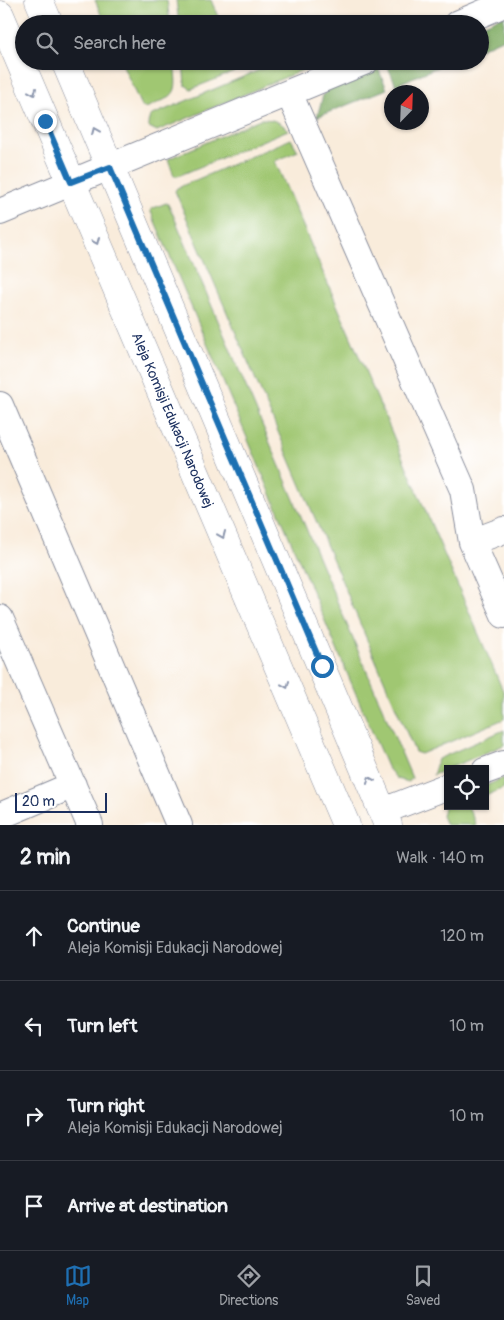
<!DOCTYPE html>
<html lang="en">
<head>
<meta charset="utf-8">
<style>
	:root { --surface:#171b24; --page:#20242c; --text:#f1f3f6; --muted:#9ea1a6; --line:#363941; --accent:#1f6fb2 }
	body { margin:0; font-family:Pangolin,sans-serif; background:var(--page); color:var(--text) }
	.controls { position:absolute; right:15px; bottom:15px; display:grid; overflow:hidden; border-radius:0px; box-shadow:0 1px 4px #0004 }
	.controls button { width:45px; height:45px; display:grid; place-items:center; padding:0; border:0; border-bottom:1px solid var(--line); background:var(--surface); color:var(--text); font:25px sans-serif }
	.compass { position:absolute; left:384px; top:85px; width:45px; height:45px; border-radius:50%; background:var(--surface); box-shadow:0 1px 4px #0004; rotate:23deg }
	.scale { position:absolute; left:15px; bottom:12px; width:92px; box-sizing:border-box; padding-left:5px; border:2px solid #1b2f5e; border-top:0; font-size:14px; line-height:18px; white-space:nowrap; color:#1b2f5e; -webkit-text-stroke:4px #fff; paint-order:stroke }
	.stop { position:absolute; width:15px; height:15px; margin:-11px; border:4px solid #1f6fb2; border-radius:50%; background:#fff }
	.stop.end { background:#1f6fb2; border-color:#fff; box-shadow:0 1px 5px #0008 }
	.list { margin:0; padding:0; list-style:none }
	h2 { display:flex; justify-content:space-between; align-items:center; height:65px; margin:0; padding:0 20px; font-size:21px }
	h2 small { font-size:16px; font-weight:400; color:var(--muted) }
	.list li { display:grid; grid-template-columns:32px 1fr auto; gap:15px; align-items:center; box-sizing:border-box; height:90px; padding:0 20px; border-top:1px solid var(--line) }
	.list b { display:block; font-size:19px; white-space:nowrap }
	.list p { margin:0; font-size:16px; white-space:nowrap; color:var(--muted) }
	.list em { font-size:16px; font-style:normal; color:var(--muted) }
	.icon { flex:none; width:28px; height:28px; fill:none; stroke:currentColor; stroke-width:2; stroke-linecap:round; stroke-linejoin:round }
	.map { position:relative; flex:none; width:504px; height:825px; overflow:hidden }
	.search { position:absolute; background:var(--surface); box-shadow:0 1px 4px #0004; left:15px; right:15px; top:15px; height:55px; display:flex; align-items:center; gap:12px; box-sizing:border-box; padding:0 18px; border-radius:28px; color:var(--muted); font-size:19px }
	.sheet { height:425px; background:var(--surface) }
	nav { display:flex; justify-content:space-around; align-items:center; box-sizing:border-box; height:70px; border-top:1px solid var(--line); background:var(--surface); font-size:14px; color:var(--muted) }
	nav a { display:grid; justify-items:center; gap:2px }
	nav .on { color:var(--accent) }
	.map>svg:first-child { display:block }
	.green { fill:#a0c772; stroke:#5e7b68 }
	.forest { fill:#80ac64; stroke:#4e6e61 }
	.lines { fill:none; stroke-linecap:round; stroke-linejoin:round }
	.street-casing { stroke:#8a8e9c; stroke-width:28 }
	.secondary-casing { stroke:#8a8e9c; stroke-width:29 }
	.street { stroke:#fff; stroke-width:26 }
	.secondary { stroke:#fff; stroke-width:28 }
	.oneway { stroke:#8d97ae }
	.route { stroke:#1f6fb2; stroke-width:6 }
	.labels { text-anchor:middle; stroke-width:4; stroke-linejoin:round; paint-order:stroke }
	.street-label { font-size:14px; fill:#1b2f5e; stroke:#fff }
</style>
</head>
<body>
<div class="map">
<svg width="504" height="825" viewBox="0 0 504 825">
	<rect width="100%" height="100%" fill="#fff"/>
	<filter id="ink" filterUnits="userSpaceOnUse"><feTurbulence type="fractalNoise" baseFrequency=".02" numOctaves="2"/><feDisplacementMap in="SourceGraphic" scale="10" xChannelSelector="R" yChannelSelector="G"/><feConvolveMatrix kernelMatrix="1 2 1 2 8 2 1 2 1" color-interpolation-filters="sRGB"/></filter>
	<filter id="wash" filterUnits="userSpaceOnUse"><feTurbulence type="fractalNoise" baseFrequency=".0096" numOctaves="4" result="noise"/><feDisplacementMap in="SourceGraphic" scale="20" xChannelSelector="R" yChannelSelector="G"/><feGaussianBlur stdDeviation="1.12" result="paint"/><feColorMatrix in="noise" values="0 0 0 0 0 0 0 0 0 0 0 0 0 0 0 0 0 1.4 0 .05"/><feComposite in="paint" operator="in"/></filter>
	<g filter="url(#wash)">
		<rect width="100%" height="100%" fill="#f9ecdb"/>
		<path class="green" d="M95 0H167L170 24H105Z
			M176 0H211L221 24H179Z
			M121 61H174C178 96 178 94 146 108L141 106Z
			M183 61H237L239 64 234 72 191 89 185 85Z
			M281 61H324L157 131 149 127 148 123 150 116Z
			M260 119C272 119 280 121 288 130L178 176H174L168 159Z
			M291 139 298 151 275 161 504 693V719L421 754 415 752 175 191 177 188Z
			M166 203 169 205 412 778 409 782 397 779 387 767 151 212V209Z
			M504 730V745L433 775 438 759Z
			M504 778V788L485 796V786Z
			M448 802V806H468L476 825H446L442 816 445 803Z"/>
		<path class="forest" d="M504 15V38L480 49V26Z
			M397 61H451L396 85 387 65Z
			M378 68 387 89 317 117 323 95 328 87Z"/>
	</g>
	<g filter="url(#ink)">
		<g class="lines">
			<g class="street-casing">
				<path id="street" d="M457 24 504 4
					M289 93 463 490 472 542 504 615
					M0 212 366 61
					M0 405 179 825
					M472 542 504 530
					M0 618 90 825
					M485 771 504 764
					M383 811 448 786
					M0 816 73 785"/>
			</g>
			<g class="secondary-casing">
				<path id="secondary" d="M39 0 49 24
					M0 15 346 825
					M65 61 388 825"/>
			</g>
			<use href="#street" class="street"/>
			<use href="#secondary" class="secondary"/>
		</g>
		<defs><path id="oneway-chevron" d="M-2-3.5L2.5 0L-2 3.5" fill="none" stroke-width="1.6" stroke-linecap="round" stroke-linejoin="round" transform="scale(1.25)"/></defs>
		<g class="oneway">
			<use href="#oneway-chevron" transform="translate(33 92) rotate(67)"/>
			<use href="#oneway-chevron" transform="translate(95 131) rotate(-113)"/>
			<use href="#oneway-chevron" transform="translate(96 241) rotate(67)"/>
			<use href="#oneway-chevron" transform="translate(222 535) rotate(67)"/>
			<use href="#oneway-chevron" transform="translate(286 685) rotate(67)"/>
			<use href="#oneway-chevron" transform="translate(370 780) rotate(-113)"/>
		</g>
	</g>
	<g class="lines" filter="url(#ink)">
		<path class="route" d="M45 121 71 182 110 167 322 666"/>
	</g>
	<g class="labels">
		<g class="street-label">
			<text transform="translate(173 420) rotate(67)" y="5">Aleja Komisji Edukacji Narodowej</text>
		</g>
	</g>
</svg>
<div class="controls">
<button><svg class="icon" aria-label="locate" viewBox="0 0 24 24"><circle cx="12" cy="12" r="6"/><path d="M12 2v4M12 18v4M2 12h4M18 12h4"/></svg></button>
</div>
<svg class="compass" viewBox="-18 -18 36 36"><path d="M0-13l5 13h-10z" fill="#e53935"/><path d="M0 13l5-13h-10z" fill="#9ea1a6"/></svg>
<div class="scale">20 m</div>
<div class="stop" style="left:322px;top:666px"></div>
<div class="stop end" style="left:45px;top:121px"></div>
<div class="search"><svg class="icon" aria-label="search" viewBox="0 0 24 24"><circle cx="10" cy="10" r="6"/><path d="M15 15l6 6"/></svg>Search here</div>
</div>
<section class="sheet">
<h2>2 min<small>Walk · 140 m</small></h2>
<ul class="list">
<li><svg class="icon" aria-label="ahead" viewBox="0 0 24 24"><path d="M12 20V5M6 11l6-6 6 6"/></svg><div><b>Continue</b><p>Aleja Komisji Edukacji Narodowej</p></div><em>120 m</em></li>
<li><svg class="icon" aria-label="left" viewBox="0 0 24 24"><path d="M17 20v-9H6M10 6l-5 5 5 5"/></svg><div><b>Turn left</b></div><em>10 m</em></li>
<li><svg class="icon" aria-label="right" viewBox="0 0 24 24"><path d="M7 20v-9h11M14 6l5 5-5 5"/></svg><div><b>Turn right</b><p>Aleja Komisji Edukacji Narodowej</p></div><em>10 m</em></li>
<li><svg class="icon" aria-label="arrive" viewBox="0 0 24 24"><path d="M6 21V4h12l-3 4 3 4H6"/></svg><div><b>Arrive at destination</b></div></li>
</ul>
</section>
<nav>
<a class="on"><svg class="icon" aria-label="map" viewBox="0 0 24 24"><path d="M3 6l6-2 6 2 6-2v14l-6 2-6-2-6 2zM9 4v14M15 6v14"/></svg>Map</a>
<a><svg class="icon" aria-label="directions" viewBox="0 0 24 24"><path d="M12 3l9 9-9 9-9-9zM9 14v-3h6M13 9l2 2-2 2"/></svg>Directions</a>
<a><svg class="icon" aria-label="saved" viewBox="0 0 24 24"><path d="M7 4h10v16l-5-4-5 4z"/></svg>Saved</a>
</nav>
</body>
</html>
